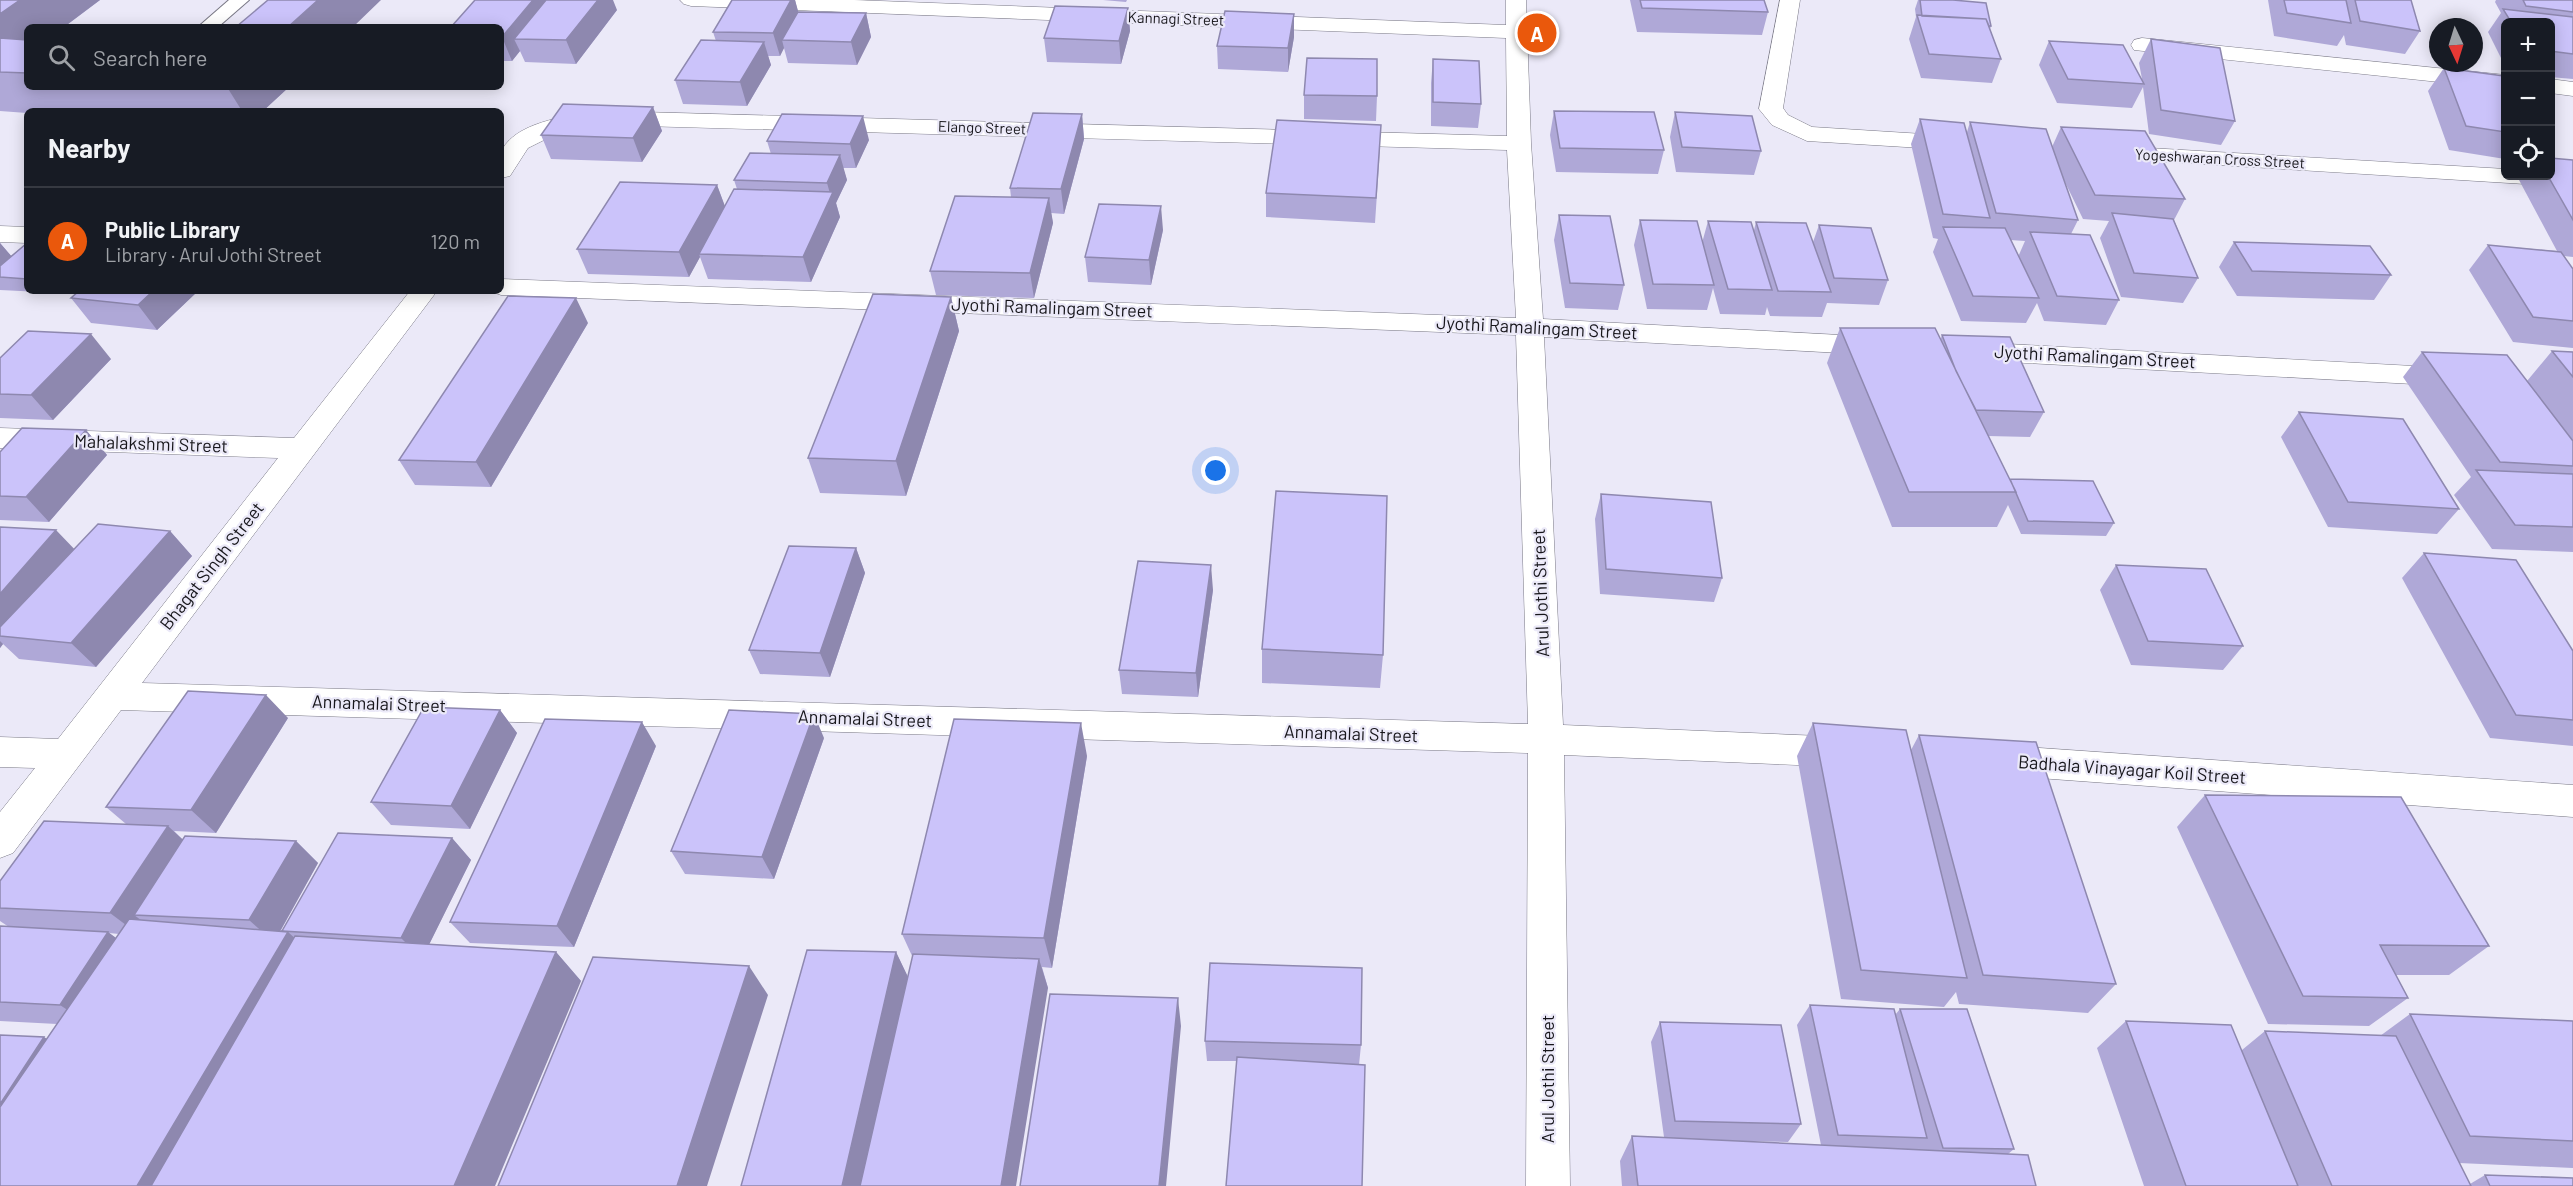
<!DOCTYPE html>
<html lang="en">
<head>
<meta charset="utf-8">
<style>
	:root { --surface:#171b24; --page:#20242c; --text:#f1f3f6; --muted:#9ea1a6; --line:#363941; --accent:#ea580c }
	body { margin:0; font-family:Barlow,sans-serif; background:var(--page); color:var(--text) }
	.controls { position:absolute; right:18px; top:18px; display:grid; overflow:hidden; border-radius:9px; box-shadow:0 3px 15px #0003 }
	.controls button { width:54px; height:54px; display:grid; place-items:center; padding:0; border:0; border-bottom:2px solid var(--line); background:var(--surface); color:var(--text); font:30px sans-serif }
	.compass { position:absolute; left:2429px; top:18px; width:54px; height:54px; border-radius:50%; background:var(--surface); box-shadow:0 3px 15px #0003; rotate:176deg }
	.you { position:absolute; left:1216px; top:471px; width:21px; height:21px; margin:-15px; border:4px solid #fff; border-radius:50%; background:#1a73e8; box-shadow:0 0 0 9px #1a73e833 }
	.badge { display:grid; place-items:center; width:39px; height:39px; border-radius:50%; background:var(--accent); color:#fff; font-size:20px; font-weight:700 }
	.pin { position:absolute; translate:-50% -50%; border:3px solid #fff; box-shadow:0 2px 6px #0006 }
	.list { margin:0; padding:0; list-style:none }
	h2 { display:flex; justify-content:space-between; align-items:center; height:78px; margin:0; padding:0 24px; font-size:26px }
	h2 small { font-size:20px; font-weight:400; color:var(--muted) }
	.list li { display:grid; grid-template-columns:39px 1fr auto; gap:18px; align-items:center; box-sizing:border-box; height:108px; padding:0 24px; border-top:2px solid var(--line) }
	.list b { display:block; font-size:22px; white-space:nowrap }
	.list p { margin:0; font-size:20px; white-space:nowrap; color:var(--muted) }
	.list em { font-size:20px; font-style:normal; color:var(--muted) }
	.icon { flex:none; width:33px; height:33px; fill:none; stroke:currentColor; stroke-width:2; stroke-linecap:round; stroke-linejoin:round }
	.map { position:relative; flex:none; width:2573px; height:1186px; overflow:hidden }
	.search { position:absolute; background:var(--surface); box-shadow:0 3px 15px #0003; left:24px; top:24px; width:480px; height:66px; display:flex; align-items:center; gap:15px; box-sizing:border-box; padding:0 21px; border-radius:9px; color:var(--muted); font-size:22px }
	.panel { position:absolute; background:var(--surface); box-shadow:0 3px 15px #0003; left:24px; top:108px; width:480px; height:186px; border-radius:9px }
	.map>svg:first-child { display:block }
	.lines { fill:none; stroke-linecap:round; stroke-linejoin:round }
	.lane-casing { stroke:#797885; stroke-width:2 }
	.street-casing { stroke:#797885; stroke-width:1 }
	.lane { fill:#fff; fill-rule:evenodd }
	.street { fill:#fff; fill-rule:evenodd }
	.wall { fill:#afa8d7; fill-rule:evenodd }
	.shaded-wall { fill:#8e88af }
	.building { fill:#cbc3fa; stroke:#8e88af; stroke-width:1.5 }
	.labels { text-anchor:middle; stroke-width:4.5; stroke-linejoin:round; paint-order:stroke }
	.far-street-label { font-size:15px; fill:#17161b; stroke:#ebe9f8 }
	.street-label { font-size:18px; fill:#17161b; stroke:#ebe9f8 }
</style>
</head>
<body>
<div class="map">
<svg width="2573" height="1186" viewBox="0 0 2573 1186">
	<rect width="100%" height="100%" fill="#ebe9f8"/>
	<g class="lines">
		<g class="lane-casing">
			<path id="lane" d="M229 0H249L218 27H198Z"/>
		</g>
		<g class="street-casing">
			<path id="street" d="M680 0H854L1506 25V0H1526L1531 143 1543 319 1878 337 1888 340 1892 346 1888 352 1878 355 1544 337 1563 725 1844 737 1857 741 1862 752 1857 763 1844 767 1564 755 1570 1186H1526L1528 753 121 710 13 853 0 858V812L35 768 0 767V737L58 739 278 458 0 448V428L294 438 410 291H437L142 683 1528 724 1516 335 501 295 490 291H501V279L1516 318 1507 150 606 125 566 129 528 148 510 176 501 178C501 170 499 157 502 150 517 120 577 114 606 111L1507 136 1506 38 691 6 684 4Z
				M1780 0H1800L1783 108 1788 115 1812 127 1955 136 1963 138 1967 143 1963 148 1955 150 1807 141 1772 125 1759 109Z
				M2142 38 2506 75V89L2134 50 2131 45 2134 40Z
				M2550 79 2573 82V96L2550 93Z
				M2115 146 2506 169V176H2550V171L2573 173V187L2106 158 2103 153 2106 148Z
				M0 226 27 227V243L0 242Z
				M1971 342 2450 368 2460 370 2464 377 2460 384 2450 386 1971 360 1961 357 1957 351 1961 345Z
				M1997 745 2573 785V817L1997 775 1984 771 1979 760 1984 749Z"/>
		</g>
		<use href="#lane" class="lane"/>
		<use href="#street" class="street"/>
	</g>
	<path class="wall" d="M0 0H100L64 27H27V87H289L263 111H27V113L0 111Z
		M795 0 798 12 866 13 871 37 857 65 788 63 784 48 780 56H768L771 65 747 106 683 104 675 80 716 41 713 32Z
		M1103 0H1127L1126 2Z
		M1630 0H1764L1768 12 1762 35 1637 32Z
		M1918 0H1953L1991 26 1990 29 2001 59 1992 83 1921 78 1909 39 1916 17 1915 9Z
		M2268 0H2411L2420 31 2405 54 2346 45 2344 35 2337 46 2274 36Z
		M2496 0H2573V79L2550 77V22H2505V66L2488 32 2501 13 2495 2Z
		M1128 8 1130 31 1121 64 1047 62 1044 38Z
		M617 10 576 64 525 62 520 51 512 61H501V27Z
		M1294 37 1288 72 1218 69 1217 46Z
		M2151 39 2235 121 2221 145 2149 134 2143 87 2132 108 2057 103 2039 65 2049 41 2142 79 2139 63Z
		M1433 59 1481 104 1478 128 1431 126V83Z
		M2444 68 2505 79V159L2449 150 2428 91Z
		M1304 95 1377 96 1376 121 1304 119Z
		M653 107 662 131 642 162 551 159 541 135Z
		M1554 111 1664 150 1658 174 1556 172 1550 135Z
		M1675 112 1761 151 1754 175 1676 172 1670 137Z
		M1082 114 1084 139 1064 214 1051 213 1053 223 1034 298 936 295 930 271 1011 197 1010 188Z
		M1920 119 1967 132 1970 122 2052 147 2061 127 2185 199 2174 220 2198 278 2183 303 2121 297 2100 238 2109 221 2083 219 2062 176 2078 220 2071 234 2119 300 2106 325 2044 321 2037 303 2026 323 1961 321 1933 252 1938 239 1933 238 1911 144ZM2010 240 2025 241 2018 257Z
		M869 140 856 168H843L847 180 836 203 840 217 811 282 708 279 700 257 689 277 588 274 577 249 717 185 725 207 737 189 734 180 771 154 767 141Z
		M1380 149 1375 223 1266 217V193Z
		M2573 160V257L2564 256 2573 269V348L2513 342 2469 270 2488 245 2557 251 2519 180 2522 176H2550Z
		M1559 215 1624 285 1618 310 1565 308 1554 240Z
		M1640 220 1702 243 1708 221 1754 230 1756 222 1813 242 1819 225 1888 280 1879 305 1827 303 1822 317 1770 316 1767 307 1765 315 1720 314 1713 288 1707 310 1647 309 1634 245Z
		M1163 230 1151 285 1088 282 1085 257Z
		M2234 242 2391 275 2374 300 2237 296 2219 267Z
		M0 243 11 256 27 243V291H64L61 293 0 290Z
		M79 291H198L157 330 91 323 71 298Z
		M951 297 959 331 906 496 820 493 808 458Z
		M588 323 491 487 415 485 399 460Z
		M1840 328 1941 338 1942 335 2044 412 2030 437 1988 436 2010 480 2114 523 2106 536 2021 534 2008 505 1997 527H1892L1827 363Z
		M2552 351 2573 352V552L2492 549 2454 495 2471 477 2403 377 2422 352 2527 381Z
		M0 358 111 359 53 420 0 418Z
		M2299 412 2459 509 2437 534 2328 527 2281 437Z
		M86 430 107 455 49 522 0 520V452Z
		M1601 494 1722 578 1714 602 1600 594 1595 519Z
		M0 527 74 549 170 531 192 556 96 667 19 659 3 644 0 648Z
		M856 548 865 573 830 677 760 674 749 650Z
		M2424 553 2573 651V746L2490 738 2402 578Z
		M2116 565 2243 646 2223 670 2131 665 2100 590Z
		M1213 590 1198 697 1122 694 1119 670Z
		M1262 649 1383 655 1380 688 1262 683Z
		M500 710 517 733 470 829 391 825 371 802Z
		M288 718 216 833 174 831 183 840 296 841 318 863 280 932H283L452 838 471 860 429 944 556 952 581 981 0 1186V1035L47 1039 57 1024 0 1021V926L9 927 0 921V881L126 824 106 807ZM109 933 119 934 116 938Z
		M1813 723 1911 750 1919 735 2116 984 2088 1013 1959 1004 1956 992 1944 1007 1841 999 1797 756Z
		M824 738 774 879 685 874 671 851Z
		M656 746 574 947 470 943 450 922Z
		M1087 756 1052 968 1042 967 1048 988 741 1186 896 952 908 978 913 958 902 934Z
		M2205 795 2489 946 2449 975H2396L2408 998 2369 1026 2268 1024 2177 827Z
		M1810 1005 1895 1015 1900 1009 2014 1149 2008 1154 2036 1186H1622L1620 1161 1632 1136 1664 1137 1651 1042 1660 1022 1801 1124 1788 1142 1737 1141 1821 1145 1797 1025Z
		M2410 1014 2573 1021V1168L2459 1163 2470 1184 2485 1175 2573 1186H2144L2097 1048 2126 1021 2242 1050 2265 1031 2380 1036Z
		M1205 1041 1361 1045 1359 1065 1237 1061H1207Z"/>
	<path class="shaded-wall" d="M20 0H100L64 27H27V54L0 72V14Z
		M318 0H381L353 27H288Z
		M533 0H553L514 39 520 51 512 61 502 37Z
		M598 0H613L617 10 576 64 566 40Z
		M791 0H795L800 18 782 40 784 48 780 56 773 33Z
		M1128 8 1130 31 1121 64 1119 41Z
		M866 13 871 37 857 65 851 42Z
		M1294 14V37L1288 72V48Z
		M764 42 771 65 747 106 740 82Z
		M227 87H289L263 111H242Z
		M653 107 662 131 642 162 633 138Z
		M1082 114 1084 139 1064 214 1061 189Z
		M863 116 869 140 856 168 850 144Z
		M840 155 847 180 836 203 840 217 811 282 803 257 831 197 827 183Z
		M717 185 726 209 699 254 700 257 689 277 679 252Z
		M1049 198 1053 223 1034 298 1030 273Z
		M1161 206 1163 230 1151 285 1149 260Z
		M0 243 13 258 0 270Z
		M153 291H198L157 330 138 305Z
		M951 297 959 331 906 496 896 461Z
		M576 298 588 323 491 487 476 462Z
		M91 334 111 359 53 420 31 395Z
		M86 430 107 455 49 522 26 497Z
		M56 530 80 555 0 636V594Z
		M170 531 192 556 96 667 71 643Z
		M856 548 865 573 830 677 820 653Z
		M1211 565 1213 590 1198 697 1196 673Z
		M0 641 3 644 0 648Z
		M266 695 288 718 216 833 191 810Z
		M500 710 517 733 470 829 451 806Z
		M814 714 824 738 774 879 762 857Z
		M642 722 656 746 574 947 557 926Z
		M1081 723 1087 756 1052 968 1044 938Z
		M168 826 193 849 134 915 145 923 138 934 110 913Z
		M452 838 471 860 422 959 401 938Z
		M296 841 318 863 274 942 249 920Z
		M108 932 136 953 90 1025 60 1005Z
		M288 932 321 962 194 1186H137Z
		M556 952 581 981 495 1186H454Z
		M896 952 910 981 864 1186H842Z
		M1039 959 1048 988 1016 1186H1001Z
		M749 966 768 995 707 1186H677Z
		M1178 998 1181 1026 1166 1186H1159Z
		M44 1037 75 1057 33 1124 0 1105V1104Z"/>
	<path class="building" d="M0 0H20L0 14Z
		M268 0H318L288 27H236Z
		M475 0H533L502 37 501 27H451Z
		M546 0H598L566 40 514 39Z
		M732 0H791L773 33 713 32Z
		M1640 0H1764L1768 12 1642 8Z
		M1920 0H1953L1986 3 1991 26H1989L1986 19 1922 16Z
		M2284 0H2346L2351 23 2287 13Z
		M2355 0H2411L2420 31 2360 21Z
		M2523 0H2573V12L2526 6Z
		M1055 6 1128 8 1119 41 1044 38Z
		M2503 9 2573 17V54L2550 51V22H2511Z
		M1225 11 1294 14 1288 48 1217 46Z
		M798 12 866 13 851 42 782 40Z
		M1917 15 1986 19 2001 59 1929 54Z
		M0 38 27 40V73L0 72Z
		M2151 39 2220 48 2235 121 2161 110Z
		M701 40 764 42 740 82 675 80Z
		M2049 41 2123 45 2144 84 2068 79Z
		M1307 58 1377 59V96L1304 95Z
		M1433 59 1479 61 1481 104 1433 102Z
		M2444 68 2504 76 2505 79V132L2466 126Z
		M563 104 653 107 633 138 541 135Z
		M1554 111 1654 112 1664 150 1560 148Z
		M1675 112 1752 116 1761 151 1682 147Z
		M1033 113 1082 114 1061 189 1010 188Z
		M782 114 863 116 850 144 767 141Z
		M1920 119 1964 123 1990 218 1943 214Z
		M1277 120 1381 125 1376 198 1266 193Z
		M1970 122 2046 129 2078 220 1996 213Z
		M2061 127 2145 131 2185 199 2095 195Z
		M750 153 840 155 827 183 734 180Z
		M2550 158 2573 160V220L2548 176H2550Z
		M620 182 717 185 679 252 577 249Z
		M734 189 833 192 803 257 699 254Z
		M955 196 1049 198 1030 273 930 271Z
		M1099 204 1161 206 1149 260 1085 257Z
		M2112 213 2173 219 2198 278 2134 273Z
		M1559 215 1610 216 1624 285 1570 283Z
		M1640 220 1697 221 1714 285 1653 284Z
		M1708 221 1751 222 1772 290 1728 289Z
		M1756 222 1806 223 1831 292 1778 291Z
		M1819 225 1871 228 1888 280 1834 278Z
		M1943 227 2005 228 2039 298 1973 296Z
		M2030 232 2090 235 2119 300 2057 296Z
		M2234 242 2370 246 2391 275 2252 271Z
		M27 243V279L0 277V266Z
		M2488 245 2561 252 2573 269V321L2533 317Z
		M79 291H153L138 305 71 298Z
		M873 294 951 297 896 461 808 458Z
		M508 296 576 298 476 462 399 460Z
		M1840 328H1935L2016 492H1909Z
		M28 331 91 334 31 395 0 394V358Z
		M1942 335 2010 337 2044 412 1976 410 1956 371Z
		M2552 351 2573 352V377Z
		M2422 352 2507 355 2573 441V466L2500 462Z
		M2299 412 2403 419 2459 509 2348 502Z
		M22 428 86 430 26 497 0 496V452Z
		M2476 470 2573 474V527L2515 525Z
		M2010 479 2093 481 2114 523 2028 521Z
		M1276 491 1387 496 1383 655 1262 649Z
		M1601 494 1711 502 1722 578 1606 569Z
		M98 524 170 531 71 643 0 636V627Z
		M0 527 56 530 0 594Z
		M789 546 856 548 820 653 749 650Z
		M2424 553 2516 560 2573 651V720L2516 715Z
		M1138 561 1211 565 1196 673 1119 670Z
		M2116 565 2206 569 2243 646 2148 641Z
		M188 691 266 695 191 810 106 807Z
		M424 707 500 710 451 806 371 802Z
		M729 710 814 714 762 857 671 851Z
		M545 719 642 722 557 926 450 922Z
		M954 719 1081 723 1044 938 902 934Z
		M1813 723 1906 730 1967 978 1861 970Z
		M1919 735 2036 742 2116 984 1983 975Z
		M2205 795 2401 797 2489 946 2380 945 2408 998 2303 996Z
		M44 821 168 826 110 913 0 908V881Z
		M338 833 452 838 401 938 282 931Z
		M185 836 296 841 249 920 134 915Z
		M129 919 288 932 137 1186H0V1107Z
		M0 926 108 932 60 1005 0 1002Z
		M295 936 556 952 454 1186H151Z
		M807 950 896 952 842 1186H741Z
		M913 954 1039 959 1001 1186H860Z
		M593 957 749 966 677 1186H498Z
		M1210 963 1362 968 1361 1045 1205 1041Z
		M1050 994 1178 998 1159 1186H1020Z
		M1810 1005 1894 1009 1927 1138 1838 1135Z
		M1900 1009H1967L2014 1149 1943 1148Z
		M2410 1014 2573 1021V1141L2470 1136Z
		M2126 1021 2231 1025 2298 1186H2186Z
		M1660 1022 1781 1025 1801 1124 1675 1121Z
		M2265 1031 2396 1036 2471 1186H2332Z
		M0 1035 44 1037 0 1104Z
		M1237 1057 1365 1065 1362 1186H1226Z
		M1632 1136 2028 1155 2036 1186H1638Z
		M2485 1175 2573 1178V1186H2490Z"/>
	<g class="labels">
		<g class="far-street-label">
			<text transform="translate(1176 19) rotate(2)" y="5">Kannagi Street</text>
			<text transform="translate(982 128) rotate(2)" y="5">Elango Street</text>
			<text transform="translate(2220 159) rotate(3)" y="5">Yogeshwaran Cross Street</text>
		</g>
		<g class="street-label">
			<text transform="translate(1052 308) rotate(2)" y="6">Jyothi Ramalingam Street</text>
			<text transform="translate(1537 328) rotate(3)" y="6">Jyothi Ramalingam Street</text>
			<text transform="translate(2095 357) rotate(3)" y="6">Jyothi Ramalingam Street</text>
			<text transform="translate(151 444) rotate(2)" y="6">Mahalakshmi Street</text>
			<text transform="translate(212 566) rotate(-52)" y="6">Bhagat Singh Street</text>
			<text transform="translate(1541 593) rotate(-92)" y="6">Arul Jothi Street</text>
			<text transform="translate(379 704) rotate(2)" y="6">Annamalai Street</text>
			<text transform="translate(865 719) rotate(2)" y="6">Annamalai Street</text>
			<text transform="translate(1351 734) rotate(2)" y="6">Annamalai Street</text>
			<text transform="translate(2132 770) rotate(4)" y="6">Badhala Vinayagar Koil Street</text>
			<text transform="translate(1548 1079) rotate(-90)" y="6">Arul Jothi Street</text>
		</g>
	</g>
</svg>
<div class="controls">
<button>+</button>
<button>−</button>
<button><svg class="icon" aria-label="locate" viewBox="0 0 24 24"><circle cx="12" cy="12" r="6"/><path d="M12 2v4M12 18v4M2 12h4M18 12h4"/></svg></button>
</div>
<svg class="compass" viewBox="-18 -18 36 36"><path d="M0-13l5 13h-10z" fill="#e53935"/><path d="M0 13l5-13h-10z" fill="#9ea1a6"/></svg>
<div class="you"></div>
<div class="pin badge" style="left:1537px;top:33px">A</div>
<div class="search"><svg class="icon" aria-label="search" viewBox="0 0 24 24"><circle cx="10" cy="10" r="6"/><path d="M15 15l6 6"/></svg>Search here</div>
<section class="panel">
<h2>Nearby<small></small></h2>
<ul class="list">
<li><span class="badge">A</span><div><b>Public Library</b><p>Library · Arul Jothi Street</p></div><em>120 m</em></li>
</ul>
</section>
</div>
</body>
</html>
